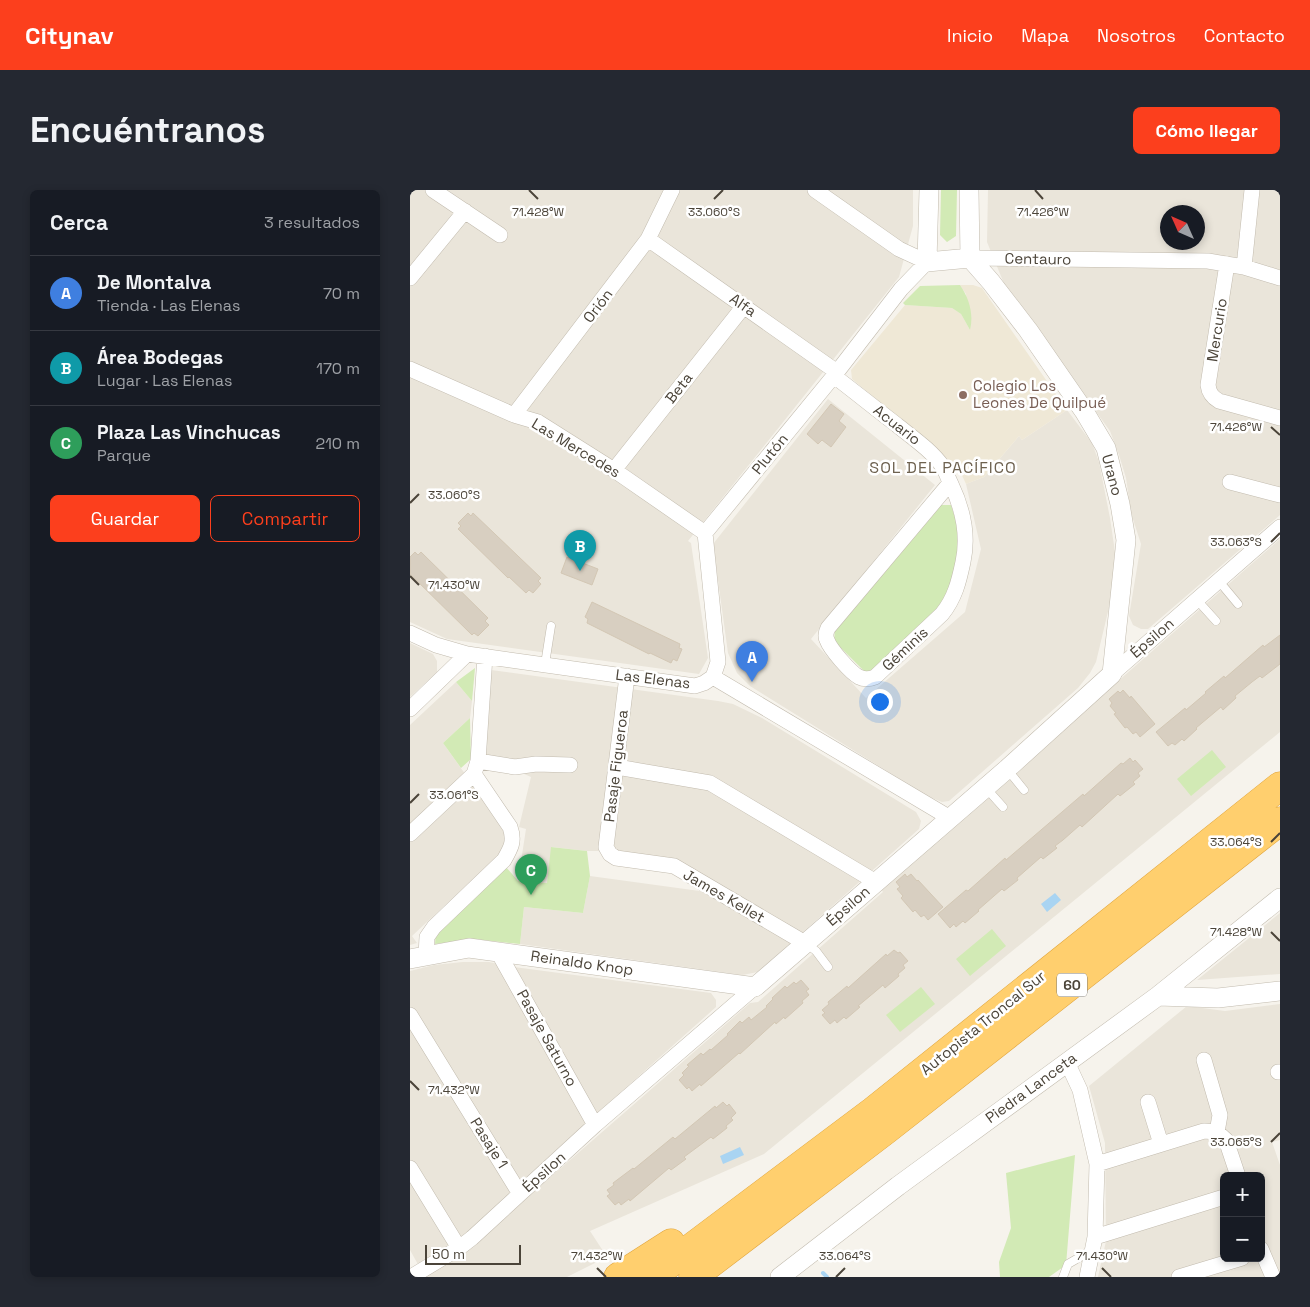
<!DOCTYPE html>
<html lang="es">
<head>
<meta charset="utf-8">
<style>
	:root { --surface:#171b24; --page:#242831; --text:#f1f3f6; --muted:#9ea1a6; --line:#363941; --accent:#fc3f1d }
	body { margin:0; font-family:"Space Grotesk",sans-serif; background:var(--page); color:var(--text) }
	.controls { position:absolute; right:15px; bottom:15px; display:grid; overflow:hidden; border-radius:8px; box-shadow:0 2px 8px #0003 }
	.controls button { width:45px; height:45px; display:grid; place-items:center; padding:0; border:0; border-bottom:1px solid var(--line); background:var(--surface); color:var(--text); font:25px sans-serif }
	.compass { position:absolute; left:750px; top:15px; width:45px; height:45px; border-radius:50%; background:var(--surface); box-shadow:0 2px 8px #0003; rotate:315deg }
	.scale { position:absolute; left:15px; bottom:12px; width:96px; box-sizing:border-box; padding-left:5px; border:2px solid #4b4439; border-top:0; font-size:14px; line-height:18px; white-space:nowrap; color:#4b4439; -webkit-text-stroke:4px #fff; paint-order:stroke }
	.you { position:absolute; left:469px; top:511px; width:18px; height:18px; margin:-12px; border:4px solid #fff; border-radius:50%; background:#1a73e8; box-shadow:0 0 0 8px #1a73e833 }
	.badge { display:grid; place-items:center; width:32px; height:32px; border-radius:50%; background:var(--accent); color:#fff; font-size:16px; font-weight:700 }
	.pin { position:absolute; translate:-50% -41px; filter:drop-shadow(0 1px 2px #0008) }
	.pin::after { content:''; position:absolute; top:26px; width:18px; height:15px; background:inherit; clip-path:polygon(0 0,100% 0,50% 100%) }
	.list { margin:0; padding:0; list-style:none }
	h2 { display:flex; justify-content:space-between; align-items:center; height:65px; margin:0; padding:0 20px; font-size:21px }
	h2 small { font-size:16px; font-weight:400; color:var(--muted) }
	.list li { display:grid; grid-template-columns:32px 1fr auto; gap:15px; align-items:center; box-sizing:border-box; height:75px; padding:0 20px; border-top:1px solid var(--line) }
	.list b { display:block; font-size:19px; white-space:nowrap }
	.list p { margin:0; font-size:16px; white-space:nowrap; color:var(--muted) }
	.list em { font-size:16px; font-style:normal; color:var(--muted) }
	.actions { display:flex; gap:10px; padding:15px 20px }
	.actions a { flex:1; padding:11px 0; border:1px solid var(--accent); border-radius:8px; text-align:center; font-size:18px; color:var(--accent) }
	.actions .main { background:var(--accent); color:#fff }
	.map { position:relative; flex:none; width:870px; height:1087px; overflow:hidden; border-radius:8px }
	header { display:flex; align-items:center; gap:30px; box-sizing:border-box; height:70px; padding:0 25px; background:var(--accent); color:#fff }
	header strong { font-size:24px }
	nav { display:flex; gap:28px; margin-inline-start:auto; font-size:18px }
	.intro { display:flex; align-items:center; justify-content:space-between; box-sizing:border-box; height:120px; padding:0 30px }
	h1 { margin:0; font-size:35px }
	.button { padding:12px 22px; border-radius:8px; background:var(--accent); color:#fff; font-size:18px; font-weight:700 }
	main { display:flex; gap:30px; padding:0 30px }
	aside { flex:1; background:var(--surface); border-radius:8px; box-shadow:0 2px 8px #0003 }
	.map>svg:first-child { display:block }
	.residential { fill:#eae5da; fill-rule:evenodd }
	.education { fill:#efe8d6 }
	.green { fill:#d2eab5 }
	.water { fill:#a9d4f2 }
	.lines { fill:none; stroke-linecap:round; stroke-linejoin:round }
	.stream { stroke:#a9d4f2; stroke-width:4 }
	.building { fill:#d8cfc1; stroke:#d3c7b4 }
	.service-casing { stroke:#c2bbae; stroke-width:9 }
	.minor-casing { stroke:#c2bbae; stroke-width:16 }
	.tertiary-casing { stroke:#c2bbae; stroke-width:20 }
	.motorway-casing { stroke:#e0a43c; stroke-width:29 }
	.service { stroke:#fff; stroke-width:8 }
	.minor { stroke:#fff; stroke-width:15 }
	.tertiary { stroke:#fff; stroke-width:19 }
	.motorway { stroke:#ffcf6e; stroke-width:28 }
	.ticks { fill:none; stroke:#4b4439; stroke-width:2 }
	.education-dot { fill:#8d6e63; stroke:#fff; stroke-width:2 }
	.labels { text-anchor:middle; stroke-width:5; stroke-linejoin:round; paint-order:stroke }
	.shield { fill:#fff; stroke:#817c74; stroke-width:1 }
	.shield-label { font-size:14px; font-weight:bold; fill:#4b4439 }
	.street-label { font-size:15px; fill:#4b4439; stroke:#fff }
	.education-label { font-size:15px; fill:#785e54; stroke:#fff; text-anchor:start }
	.neighbourhood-label { font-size:16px; letter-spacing:1px; fill:#6e6250; stroke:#fff }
	.ticks-label { font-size:12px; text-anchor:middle; fill:#4b4439; stroke:#fff; stroke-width:5; stroke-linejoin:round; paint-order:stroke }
</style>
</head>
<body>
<header>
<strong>Citynav</strong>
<nav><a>Inicio</a><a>Mapa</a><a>Nosotros</a><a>Contacto</a></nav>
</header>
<div class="intro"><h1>Encuéntranos</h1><a class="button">Cómo llegar</a></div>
<main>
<aside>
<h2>Cerca<small>3 resultados</small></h2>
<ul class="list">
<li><span class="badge" style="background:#3f7fe0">A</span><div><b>De Montalva</b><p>Tienda · Las Elenas</p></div><em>70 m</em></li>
<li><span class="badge" style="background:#0f9aa8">B</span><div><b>Área Bodegas</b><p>Lugar · Las Elenas</p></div><em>170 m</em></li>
<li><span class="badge" style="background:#2e9e5b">C</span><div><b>Plaza Las Vinchucas</b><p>Parque</p></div><em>210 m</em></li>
</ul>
<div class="actions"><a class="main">Guardar</a><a>Compartir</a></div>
</aside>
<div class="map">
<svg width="870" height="1087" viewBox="0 0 870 1087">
	<rect width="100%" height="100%" fill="#f6f3ec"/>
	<path class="residential" d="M0 0H503V36L489 87 278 351 281 353 298 468 289 484 37 449 0 432Z
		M578 0H870V325L738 439H731L723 435 719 426 731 354 721 323 716 288 709 265 700 241 595 96 577 52ZM758 22H788V52H758Z
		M418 209 525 295 401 449 456 508 555 422 571 359 556 294 574 287 609 246 612 250 657 220 682 253 689 272 700 328 705 362 701 409 686 472 680 483 668 498 539 611 532 612 517 606 340 496 327 483 318 463 303 354Z
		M870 349V542L354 964 180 1041 197 1067 157 1087H15L0 1060V781L24 775 53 772H79L104 777 301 803 306 810V817L135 970 144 984 340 813 348 812 473 702 471 699Z
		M0 453 23 464 27 471V482L0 507Z
		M81 480 308 511 323 514 352 528 506 622 511 631 509 639 348 782 332 785 110 754 114 717 173 723 180 686 297 702 272 672 201 661H177L142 657 137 693 108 691 116 639 109 637 121 587 72 565Z
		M46 492 62 511 60 528 33 553 95 640 96 658 2 746 7 753 0 755V535Z
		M870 723V784L787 790Z
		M870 814V950L862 952 870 975V1087H688L696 1051 695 953 679 896 777 816 815 821ZM814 986H851V1068H814Z"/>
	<path class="education" d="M550 95H563L572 98 657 220 612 250 609 246 574 287 556 294 549 279 442 189 441 180 495 115 542 118 551 124 560 140 556 104Z"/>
	<path class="green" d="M531 0H547L546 46 537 52 530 45Z
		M550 95C559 108 564 124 560 140L551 124 542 118 495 115 493 113 510 96Z
		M530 315H541L551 346 547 380 536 410 465 482H455L424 451 425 439Z
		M65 478 62 511 46 492Z
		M60 528 61 569 51 578 33 553Z
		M802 560 816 577 781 606 767 589Z
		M141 657 177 661 180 686 173 723 114 717 110 754 64 749 25 754 26 741 96 677 108 691 137 693Z
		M582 739 596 756 560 786 546 769Z
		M511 797 525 814 490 842 476 825Z
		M665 965 656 1075 639 1087H590L589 1072 601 1038 596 983Z"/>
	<path class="water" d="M645 703 651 710 637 722 631 714Z
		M330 957 334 965 313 974 310 966Z"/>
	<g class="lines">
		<path class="stream" d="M413 1083 417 1087"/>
	</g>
	<path class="building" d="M421 214 434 224 429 231 436 237 421 257 412 250 408 254 397 244Z
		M58 323 61 326 63 323 131 388 128 391 131 394 123 403 119 400 116 403 99 387 98 388 48 339 51 336 48 333Z
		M5 362 8 365 11 362 78 428 75 431 79 435 68 446 64 443 62 445 0 384V367Z
		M157 367 188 379 182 395 151 383Z
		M182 412 270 454 269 458 272 459 267 471 263 469 261 473 240 463 239 464 177 433 178 429 175 427Z
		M870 445V474L852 488 850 486 842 492 825 506 826 508 813 520 811 517 786 538 787 539 774 551 772 549 765 555 762 553 758 556 746 542 775 518 776 520 796 503 795 502 814 486 815 488 853 455 854 457Z
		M713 500 720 508 721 506 745 534 730 547 726 542 723 544 717 537 715 538 704 524 706 523 700 516 702 513 699 509 708 501 710 503Z
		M720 568 723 572 725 570 733 579 728 583 730 586 723 592 725 594 710 606 708 604 672 637 670 635 653 650 645 656 647 658 633 669 631 667 607 688 608 690 594 701 592 699 568 720 569 721 555 733 553 731 546 737 544 734 540 738 528 724 556 700 558 701 595 668 596 670 673 604 674 606 711 573 713 574Z
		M495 684 497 687 501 684 507 691 508 690 533 717 518 730 514 725 511 727 505 720 503 722 491 708 493 706 487 699 490 697 486 692Z
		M484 760 488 763 490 762 498 771 493 775 495 778 488 784 489 786 475 798 473 795 466 801 448 816 450 817 436 829 434 827 427 833 425 830 420 834 412 825 415 823 412 820 419 814 418 812 437 796 438 798 476 764 477 766Z
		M391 790 399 799 396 801 399 805 392 811 393 813 375 829 374 827 366 834 365 832 330 864 329 863 291 896 290 894 282 901 279 897 277 899 269 890 274 885 272 883 279 876 277 875 291 863 293 865 300 859 301 860 318 845 317 844 330 831 332 833 339 827 341 830 357 817 356 816 363 809 362 808 375 796 377 798 384 792 386 794Z
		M313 912 317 916 319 914 326 923 321 928 323 930 316 936 317 938 303 949 301 947 274 967 276 969 261 980 259 978 252 984 220 1011 219 1009 211 1015 209 1012 205 1015 197 1006 200 1004 197 1000 204 995 203 993 223 978 224 979 263 947 265 949 305 916 306 918Z"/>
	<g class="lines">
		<g class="service-casing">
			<path id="service" d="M808 390 828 414
				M787 410 806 431
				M135 474 141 436
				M597 579 614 600
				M576 598 593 617
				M397 754 406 761 418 777
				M653 1087 658 1074 682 1060"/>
		</g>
		<g class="minor-casing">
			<path id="minor" d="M23 0 90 45
				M238 49 427 182
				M560 68 798 71 834 77 870 88
				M817 74 798 195C799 203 802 207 809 211L870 228
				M834 77 842 0
				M0 88 55 21
				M0 179 104 225 128 232 204 280 295 343
				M424 186C445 202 466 219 487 235 503 248 521 260 533 277 536 282 538 288 541 294 553 319 559 344 553 372 549 391 545 408 532 424L465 487C460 489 455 490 449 487 441 483 420 459 417 450 415 446 416 442 418 438L540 293
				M104 225 238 49 262 0
				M204 280 334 116
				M820 292 870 305
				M0 443 26 455 57 464 285 496 294 493 303 487
				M702 484 870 337
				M217 486 196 657 200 664 206 668 264 676 395 753
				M303 487 308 472 295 343 427 182 491 99 517 72 489 59 405 0
				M303 487 540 628
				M0 519 57 464
				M68 571 105 577 126 574 160 575
				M207 577 300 593 466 692
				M0 644 64 584
				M88 762 185 935
				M16 766 17 747 24 737 94 670C101 658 105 651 100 637L64 584 68 571 75 466
				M0 825 110 1004
				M794 870 810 925 807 942
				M657 872 670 900 687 974 685 1047 677 1087
				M868 882H870
				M738 912 751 954
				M807 942 816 950 828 986
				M687 974 794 941 807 942
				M0 978 49 1058
				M685 1047 814 1007
				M851 1059 863 1087
				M1 1087 49 1058 62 1048 185 935 345 797
				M769 1087 832 1068"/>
		</g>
		<g class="tertiary-casing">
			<path id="tertiary" d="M519 0 517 72 560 68
				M559 0 560 68
				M0 769 59 758 345 797 597 579 702 484 716 350 710 314 696 258 674 221 618 140 581 92 560 68
				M748 806 808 808 870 801
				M370 1087 488 996 748 806 870 708"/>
		</g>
		<g class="motorway-casing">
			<path id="motorway" d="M208 1087 261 1053
				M242 1087 463 921 870 596
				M283 1087 476 940 870 631"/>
		</g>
		<use href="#service" class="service"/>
		<use href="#minor" class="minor"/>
		<use href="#tertiary" class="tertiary"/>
		<use href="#motorway" class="motorway"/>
	</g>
	<path class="ticks" d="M119 0 128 9M625 0 633 9M304 9 313 0M861 237 870 245M0 313 9 304M861 352 870 343M0 386 9 395M0 613 9 604M861 652 870 643M861 742 870 751M0 891 9 900M861 952 870 943M187 1078 196 1087M692 1078 701 1087M426 1087 435 1078"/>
	<circle class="education-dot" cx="553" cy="205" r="5"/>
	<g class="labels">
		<rect class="shield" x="647" y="783.5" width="30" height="23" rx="4"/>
		<g class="shield-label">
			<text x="662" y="800">60</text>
		</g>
		<g class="street-label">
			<text transform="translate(628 69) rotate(1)" y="5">Centauro</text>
			<text transform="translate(333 115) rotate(35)" y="5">Alfa</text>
			<text transform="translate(188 116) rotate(-53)" y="5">Orión</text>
			<text transform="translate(807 140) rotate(-81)" y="5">Mercurio</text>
			<text transform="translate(269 198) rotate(-52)" y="5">Beta</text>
			<text transform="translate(487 235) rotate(38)" y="5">Acuario</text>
			<text transform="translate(166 258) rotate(31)" y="5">Las Mercedes</text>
			<text transform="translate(360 264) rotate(-51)" y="5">Plutón</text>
			<text transform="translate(702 285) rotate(75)" y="5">Urano</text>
			<text transform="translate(742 448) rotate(-41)" y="5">Épsilon</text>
			<text transform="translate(495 459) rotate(-43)" y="5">Géminis</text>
			<text transform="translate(243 489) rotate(7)" y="5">Las Elenas</text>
			<text transform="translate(206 576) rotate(-83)" y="5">Pasaje Figueroa</text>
			<text transform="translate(314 706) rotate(30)" y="5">James Kellet</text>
			<text transform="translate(438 716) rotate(-41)" y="5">Épsilon</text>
			<text transform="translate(172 773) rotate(8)" y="5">Reinaldo Knop</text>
			<text transform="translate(573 833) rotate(-39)" y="5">Autopista Troncal Sur</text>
			<text transform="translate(137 848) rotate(61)" y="5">Pasaje Saturno</text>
			<text transform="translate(621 898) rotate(-36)" y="5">Piedra Lanceta</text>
			<text transform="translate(79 953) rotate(58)" y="5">Pasaje 1</text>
			<text transform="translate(134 982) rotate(-42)" y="5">Épsilon</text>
		</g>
		<g class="education-label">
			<text x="563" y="201">Colegio Los<tspan x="563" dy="17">Leones De Quilpué</tspan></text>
		</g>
		<g class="neighbourhood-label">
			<text x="533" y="283">SOL DEL PACÍFICO</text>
		</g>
	</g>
	<g class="ticks-label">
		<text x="128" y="26">71.428°W</text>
		<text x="304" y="26">33.060°S</text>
		<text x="633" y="26">71.426°W</text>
		<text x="826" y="241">71.426°W</text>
		<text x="44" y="309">33.060°S</text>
		<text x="826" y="356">33.063°S</text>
		<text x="44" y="399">71.430°W</text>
		<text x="44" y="609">33.061°S</text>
		<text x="826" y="656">33.064°S</text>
		<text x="826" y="746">71.428°W</text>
		<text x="44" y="904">71.432°W</text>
		<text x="826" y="956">33.065°S</text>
		<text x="435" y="1070">33.064°S</text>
		<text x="187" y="1070">71.432°W</text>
		<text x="692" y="1070">71.430°W</text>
	</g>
</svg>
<div class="controls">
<button>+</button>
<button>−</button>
</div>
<svg class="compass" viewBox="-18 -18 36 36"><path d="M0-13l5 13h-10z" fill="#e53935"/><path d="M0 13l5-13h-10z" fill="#9ea1a6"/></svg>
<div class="scale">50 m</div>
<div class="you"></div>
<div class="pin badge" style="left:342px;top:492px;background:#3f7fe0">A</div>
<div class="pin badge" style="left:170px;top:381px;background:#0f9aa8">B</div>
<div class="pin badge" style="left:121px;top:705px;background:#2e9e5b">C</div>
</div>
</main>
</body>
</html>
